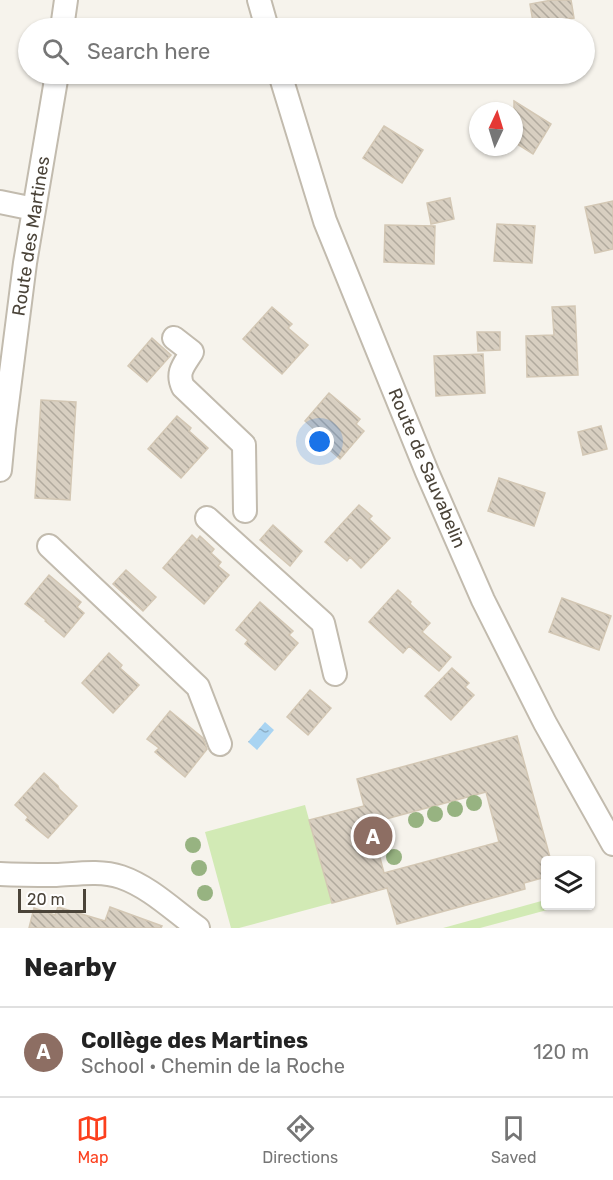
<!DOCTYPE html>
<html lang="en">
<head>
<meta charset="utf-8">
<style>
	:root { --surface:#fff; --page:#f2f2f2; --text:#222; --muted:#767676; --line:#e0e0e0; --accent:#fc3f1d }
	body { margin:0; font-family:Rubik,sans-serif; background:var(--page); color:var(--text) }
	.controls { position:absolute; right:18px; bottom:18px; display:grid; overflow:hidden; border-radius:6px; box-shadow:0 2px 4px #0004 }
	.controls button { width:54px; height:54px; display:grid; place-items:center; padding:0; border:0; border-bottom:2px solid var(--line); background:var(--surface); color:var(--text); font:30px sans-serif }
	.compass { position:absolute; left:469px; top:102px; width:54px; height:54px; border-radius:50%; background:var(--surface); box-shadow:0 2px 4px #0004; rotate:4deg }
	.scale { position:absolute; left:18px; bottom:15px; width:68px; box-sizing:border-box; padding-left:6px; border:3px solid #4b4439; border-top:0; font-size:16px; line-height:21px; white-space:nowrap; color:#4b4439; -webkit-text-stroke:4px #fff; paint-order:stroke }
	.you { position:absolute; left:320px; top:442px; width:21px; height:21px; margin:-15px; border:4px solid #fff; border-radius:50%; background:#1a73e8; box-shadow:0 0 0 9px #1a73e833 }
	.badge { display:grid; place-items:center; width:39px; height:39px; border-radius:50%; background:var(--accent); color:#fff; font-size:20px; font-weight:700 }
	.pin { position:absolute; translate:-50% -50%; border:3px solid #fff; box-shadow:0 2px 6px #0006 }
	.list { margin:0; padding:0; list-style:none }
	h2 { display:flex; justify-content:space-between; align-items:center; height:78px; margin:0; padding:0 24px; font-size:26px }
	h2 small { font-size:20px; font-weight:400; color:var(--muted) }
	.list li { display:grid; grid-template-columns:39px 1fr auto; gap:18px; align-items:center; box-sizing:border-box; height:90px; padding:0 24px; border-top:2px solid var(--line) }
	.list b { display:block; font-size:22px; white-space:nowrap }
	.list p { margin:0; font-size:20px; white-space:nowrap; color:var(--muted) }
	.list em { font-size:20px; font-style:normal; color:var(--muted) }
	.icon { flex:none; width:33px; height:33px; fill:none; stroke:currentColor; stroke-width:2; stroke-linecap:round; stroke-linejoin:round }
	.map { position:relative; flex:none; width:613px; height:928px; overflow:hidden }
	.search { position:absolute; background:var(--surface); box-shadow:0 2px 4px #0004; left:18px; right:18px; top:18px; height:66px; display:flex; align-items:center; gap:15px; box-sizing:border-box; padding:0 21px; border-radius:33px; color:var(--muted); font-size:22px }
	.sheet { height:168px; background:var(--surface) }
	nav { display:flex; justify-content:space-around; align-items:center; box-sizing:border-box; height:84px; border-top:2px solid var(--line); background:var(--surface); font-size:16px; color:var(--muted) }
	nav a { display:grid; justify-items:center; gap:3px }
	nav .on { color:var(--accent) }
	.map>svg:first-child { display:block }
	.grass { fill:#d2eab5 }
	.water { fill:url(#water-ripples) }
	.building { fill:url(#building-back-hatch); stroke:#d3c7b4; stroke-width:1.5; fill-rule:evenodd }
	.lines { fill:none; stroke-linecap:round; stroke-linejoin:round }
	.minor-casing { stroke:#c2bbae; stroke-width:26 }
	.minor { stroke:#fff; stroke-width:22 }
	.tree { fill:#97b381 }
	.labels { text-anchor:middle; stroke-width:4.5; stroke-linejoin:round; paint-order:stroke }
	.street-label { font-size:18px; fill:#4b4439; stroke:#fff }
</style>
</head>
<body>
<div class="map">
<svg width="613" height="928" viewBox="0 0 613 928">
	<defs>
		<pattern id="water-ripples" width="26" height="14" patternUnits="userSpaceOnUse" patternTransform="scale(1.5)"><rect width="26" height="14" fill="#a9d4f2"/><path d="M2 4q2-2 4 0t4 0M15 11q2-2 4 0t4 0" fill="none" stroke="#8caec5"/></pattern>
		<pattern id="building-back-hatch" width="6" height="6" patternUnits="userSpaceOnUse" patternTransform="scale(1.5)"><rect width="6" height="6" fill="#d8cfc1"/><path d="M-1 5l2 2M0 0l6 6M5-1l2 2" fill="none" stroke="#b1aa9e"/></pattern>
	</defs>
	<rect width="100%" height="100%" fill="#f6f3ec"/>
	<path class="grass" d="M305 805 332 903 239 928H231L205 832Z
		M545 900 546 906H562L480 928H443Z"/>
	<path class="water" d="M265 722 274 730 257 750 248 742Z"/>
	<path class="building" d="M552 0H571L574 18 566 19 568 28H534L530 4Z
		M514 101 551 124 533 154 514 142Z
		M384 126 423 150 402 183 363 158Z
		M450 198 454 219 431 224 427 203Z
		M613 201V249L595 253 585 207Z
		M497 224 535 226 532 263 494 261Z
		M385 225 435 226 434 264 384 262Z
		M575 306 578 375 527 377 526 336 554 335 552 307Z
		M272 307 292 324 288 328 308 345 282 374 243 339Z
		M477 332H500V350L478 351Z
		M152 338 171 355 147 382 128 366Z
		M483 354 485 393 436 396 434 356Z
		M329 393 360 419 356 424 364 431 340 459 313 435 316 431 305 421Z
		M41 400 76 402 70 500 35 498Z
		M177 416 191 428 189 431 208 448 181 478 148 449Z
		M601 426 607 449 583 455 578 432Z
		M499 478 545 493 534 526 488 511Z
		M359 505 372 516 369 519 390 538 361 568 350 557 347 561 325 542Z
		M273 525 302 551 290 566 260 540Z
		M192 535 197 540 200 536 214 549 211 553 221 562 218 566 229 575 204 604 163 568Z
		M126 570 156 597 143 611 113 584Z
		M49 575 81 602 77 607 84 613 64 637 45 621 46 620 25 604Z
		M398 590 411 602 410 604 430 623 422 632 451 657 439 671 409 646 403 653 369 622Z
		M562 598 611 616 599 650 549 632Z
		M260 602 293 631 289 635 298 643 275 670 245 644 248 640 236 630Z
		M109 653 122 665 120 668 139 685 113 713 82 683Z
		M452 668 469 683 465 687 474 695 451 720 425 696Z
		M310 690 331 708 308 735 287 717Z
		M170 711 203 738 207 749 185 777 155 752 159 748 147 739Z
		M517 736 551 861H546V877L524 883 525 889 397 924 387 888 332 903 309 820 364 806 357 779ZM486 792 499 842 384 873 371 823Z
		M44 773 58 786 59 789 77 806 48 838 26 820 28 817 15 805Z
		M58 907 105 921 110 907 162 926 161 928H29L34 908 55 915Z"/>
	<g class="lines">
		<g class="minor-casing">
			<path id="minor" d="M259 0 267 28
				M62 28 66 0
				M280 74 325 221 427 472 483 600 545 723 613 844
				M0 202 34 209
				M174 338 192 352C184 365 176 372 183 387L244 445 245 511
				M0 470 4 428 25 263 57 74
				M207 518 323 623 335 674
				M49 546 198 687 220 744
				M0 874C19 875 37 875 56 875 77 874 100 870 121 877 150 887 173 910 198 928"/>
		</g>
		<use href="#minor" class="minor"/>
	</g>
	<g class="tree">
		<circle cx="474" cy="803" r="8"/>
		<circle cx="455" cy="809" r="8"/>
		<circle cx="435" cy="814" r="8"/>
		<circle cx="416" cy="820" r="8"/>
		<circle cx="193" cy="845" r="8"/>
		<circle cx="394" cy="857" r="8"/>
		<circle cx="199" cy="868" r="8"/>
		<circle cx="205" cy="893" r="8"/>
	</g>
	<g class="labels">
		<g class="street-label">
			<text transform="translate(31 236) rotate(-81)" y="6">Route des Martines</text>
			<text transform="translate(427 468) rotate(67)" y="6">Route de Sauvabelin</text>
		</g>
	</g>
</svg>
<div class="controls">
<button><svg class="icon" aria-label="layers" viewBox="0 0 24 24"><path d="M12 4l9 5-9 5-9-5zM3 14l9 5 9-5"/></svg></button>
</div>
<svg class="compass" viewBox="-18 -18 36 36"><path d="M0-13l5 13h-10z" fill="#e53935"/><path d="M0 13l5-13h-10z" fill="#767676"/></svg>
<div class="scale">20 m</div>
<div class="you"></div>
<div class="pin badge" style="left:373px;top:836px;background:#8d6e63">A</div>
<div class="search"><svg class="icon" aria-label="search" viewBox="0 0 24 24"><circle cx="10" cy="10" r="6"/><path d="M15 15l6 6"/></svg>Search here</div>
</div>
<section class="sheet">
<h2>Nearby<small></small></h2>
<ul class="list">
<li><span class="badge" style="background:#8d6e63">A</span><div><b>Collège des Martines</b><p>School · Chemin de la Roche</p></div><em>120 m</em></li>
</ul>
</section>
<nav>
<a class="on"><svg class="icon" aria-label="map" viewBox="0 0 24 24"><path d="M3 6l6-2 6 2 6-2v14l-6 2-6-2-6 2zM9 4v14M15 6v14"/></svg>Map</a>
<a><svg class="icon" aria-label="directions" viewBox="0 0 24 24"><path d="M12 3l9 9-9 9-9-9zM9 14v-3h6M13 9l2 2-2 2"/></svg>Directions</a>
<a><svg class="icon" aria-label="saved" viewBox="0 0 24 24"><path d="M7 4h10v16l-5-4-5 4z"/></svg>Saved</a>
</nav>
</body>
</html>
